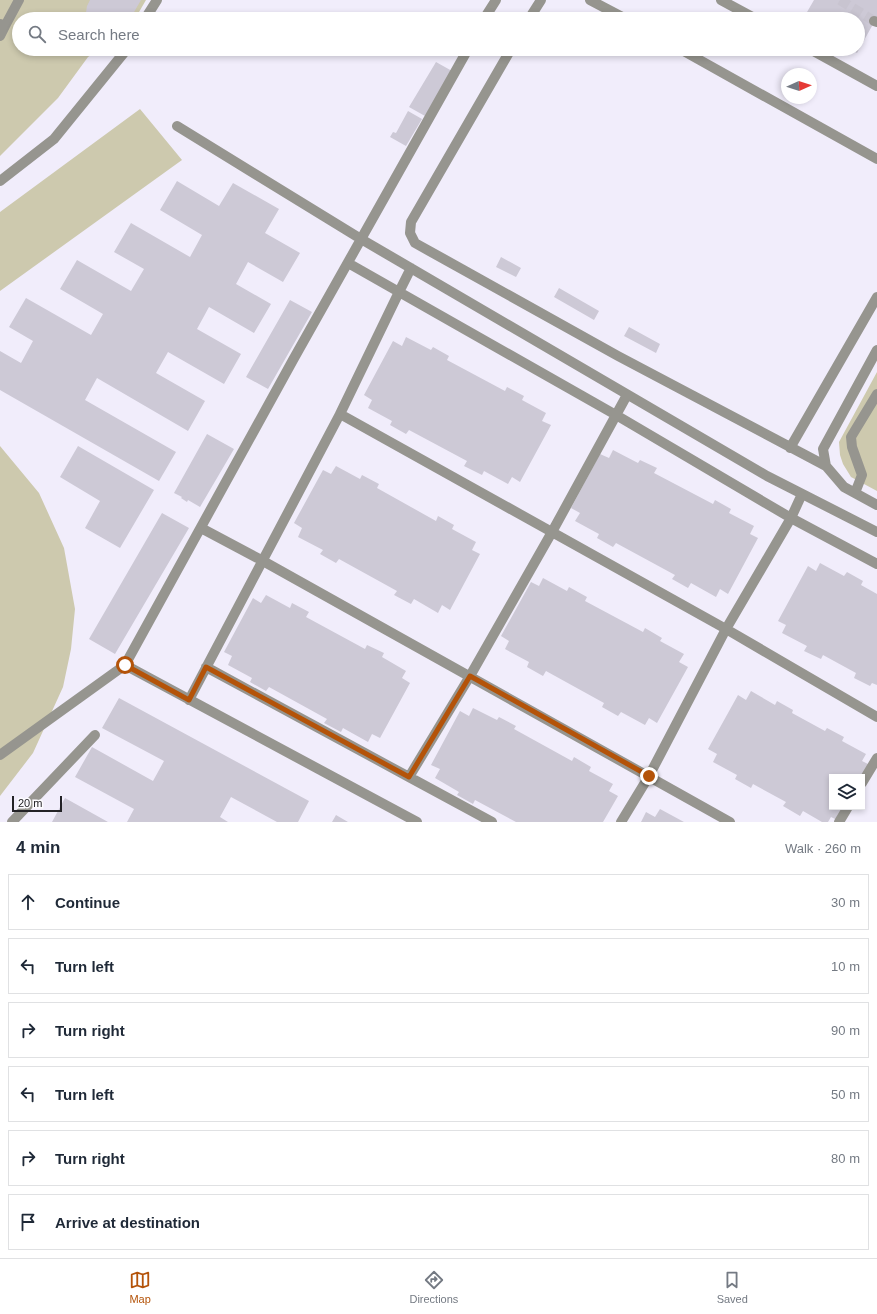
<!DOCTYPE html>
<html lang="en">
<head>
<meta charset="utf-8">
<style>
	:root { --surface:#fff; --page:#f2f2f3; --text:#1f2937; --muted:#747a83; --line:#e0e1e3; --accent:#b45309 }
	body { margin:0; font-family:Arial,sans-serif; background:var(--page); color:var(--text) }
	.controls { position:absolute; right:12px; bottom:12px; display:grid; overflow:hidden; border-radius:0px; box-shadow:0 2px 6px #0003 }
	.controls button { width:36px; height:36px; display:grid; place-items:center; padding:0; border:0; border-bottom:1px solid var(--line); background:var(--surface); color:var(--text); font:20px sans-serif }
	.compass { position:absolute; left:781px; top:68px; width:36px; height:36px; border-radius:50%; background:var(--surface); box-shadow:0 2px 6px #0003; rotate:87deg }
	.scale { position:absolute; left:12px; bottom:10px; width:50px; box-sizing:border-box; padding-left:4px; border:2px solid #232226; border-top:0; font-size:11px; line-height:14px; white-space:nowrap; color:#232226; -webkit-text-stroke:3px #fdfcff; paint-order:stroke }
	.stop { position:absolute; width:12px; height:12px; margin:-9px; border:3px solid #b45309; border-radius:50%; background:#fff }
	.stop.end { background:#b45309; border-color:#fff; box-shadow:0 1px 4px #0008 }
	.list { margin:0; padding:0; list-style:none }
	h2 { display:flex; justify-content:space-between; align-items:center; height:52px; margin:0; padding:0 16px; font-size:17px }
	h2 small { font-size:13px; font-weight:400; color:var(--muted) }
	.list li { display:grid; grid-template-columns:26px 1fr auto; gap:12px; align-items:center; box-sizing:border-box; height:56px; margin:0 8px 8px; padding:0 8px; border:1px solid var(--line); border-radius:0px }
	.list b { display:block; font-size:15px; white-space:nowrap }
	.list em { font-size:13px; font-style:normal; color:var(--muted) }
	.icon { flex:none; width:22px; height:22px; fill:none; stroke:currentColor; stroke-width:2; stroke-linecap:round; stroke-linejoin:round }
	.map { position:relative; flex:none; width:877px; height:822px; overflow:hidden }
	.search { position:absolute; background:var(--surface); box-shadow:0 2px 6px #0003; left:12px; right:12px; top:12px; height:44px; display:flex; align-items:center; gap:10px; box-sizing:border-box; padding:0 14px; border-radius:22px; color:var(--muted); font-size:15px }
	.sheet { height:436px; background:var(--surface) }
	nav { display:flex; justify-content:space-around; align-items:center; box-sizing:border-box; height:56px; border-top:1px solid var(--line); background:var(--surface); font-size:11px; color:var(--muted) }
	nav a { display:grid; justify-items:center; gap:2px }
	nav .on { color:var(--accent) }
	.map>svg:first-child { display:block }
	.green { fill:#cdc9ae }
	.building { fill:#cdc9d6 }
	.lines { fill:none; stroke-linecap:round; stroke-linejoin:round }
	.minor-tunnel { stroke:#c8c4d0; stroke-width:10; stroke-dasharray:10 5; stroke-linecap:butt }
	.minor { stroke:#96958f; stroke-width:10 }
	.route { stroke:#b45309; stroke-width:5 }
</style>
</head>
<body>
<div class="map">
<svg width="877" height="822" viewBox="0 0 877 822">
	<rect width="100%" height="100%" fill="#f1edfb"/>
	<path class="green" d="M0 0H146L135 19H19V49H100L88 57 58 98 0 156Z
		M140 109 182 160 0 291V212Z
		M877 372V491L851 477 843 464 840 455 839 442Z
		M0 446 39 493 64 548 75 609 71 649 63 687 33 753 0 796Z"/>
	<path class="building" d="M90 0H141L130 19H85L87 6Z
		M814 0H877V17L857 53 850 49H858V19H803Z
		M436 62 452 71 425 116 409 107Z
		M408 111 422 119 406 146 390 137 393 132 396 133Z
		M177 181 219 206 233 183 279 209 265 233 300 253 283 282 248 262 236 284 271 304 254 333 209 307 197 329 241 354 224 384 168 352 156 373 205 401 188 431 97 378 85 400 176 452 159 481 0 390V351L21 363 33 341 9 327 26 298 91 335 103 314 60 289 77 260 131 291 144 269 114 252 131 223 190 257 202 235 160 210Z
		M501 257 521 268 516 277 496 267Z
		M559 288 599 311 594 320 554 297Z
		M290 300 312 312 268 389 246 377Z
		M629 327 660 344 656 353 624 336Z
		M406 337 431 350 433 347 449 356 447 360 505 391 507 387 524 396 522 400 546 413 542 421 551 425 520 482 512 477 508 484 484 471 482 475 464 466 467 461 409 430 406 434 390 425 392 421 368 408 372 400 364 395 393 341 402 346Z
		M207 434 234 449 200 507 188 500 187 502 181 498 182 497 174 493Z
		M78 446 154 490 120 548 85 528 100 501 60 477Z
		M613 450 638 463 640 460 657 468 654 473 713 504 715 500 731 509 729 513 754 526 750 534 758 538 728 594 720 589 716 597 691 583 688 588 672 579 675 575 616 543 613 547 597 538 599 534 575 521 580 513 571 508 600 454 609 458Z
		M336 466 360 479 362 475 379 484 377 488 436 521 438 516 454 525 452 529 476 542 472 550 480 554 450 610 442 605 438 613 414 599 411 604 394 595 397 591 339 559 336 563 320 554 323 550 298 537 302 528 294 523 323 470 331 474Z
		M162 513 189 528 115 654 89 639Z
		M820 563 844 576 847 572 863 581 861 585 877 594V685L872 683 870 686 854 678 856 673 823 655 821 659 804 651 807 646 782 633 786 625 778 621 808 566 816 571Z
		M543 578 567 591 569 587 587 597 585 601 643 632 645 628 662 638 660 641 684 654 679 662 688 667 657 723 649 718 645 725 621 712 618 716 602 707 604 703 546 671 543 676 527 667 529 662 505 649 509 641 501 636 531 582 539 586Z
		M266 595 290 608 292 603 309 612 306 617 365 649 367 645 384 653 382 657 406 671 402 678 410 683 380 738 372 734 368 742 343 728 341 732 324 723 327 719 269 687 266 691 250 682 252 678 228 665 232 656 224 652 253 598 261 603Z
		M751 691 775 705 777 701 793 710 792 713 825 731 827 728 844 737 842 741 866 754 862 761 870 765 863 777H832V807H846L839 821 831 817 828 822H822L803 811 800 816 783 806 786 802 753 784 751 788 735 779 737 775 713 762 717 754 708 749 738 695 746 700Z
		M119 698 309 801 298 822H277L231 797 220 817 228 822H127L134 809 75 777 92 747 153 781 164 761 102 728Z
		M473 708 497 720 499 717 516 726 514 729 572 761 574 757 591 767 589 771 613 784 609 791 618 796 603 822H516L475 800 473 804 457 795 459 792 435 778 440 769 431 765 460 711 469 716Z
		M65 798 108 822H52Z
		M660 809 684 822H641L646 812 655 817Z
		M336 815 348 822H332Z"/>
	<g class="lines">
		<path class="minor-tunnel" d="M840 0 874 21"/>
		<path class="minor" d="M590 0 626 19
			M721 0 756 19
			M145 19 157 0
			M484 19 496 0
			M529 19 541 0
			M874 21 877 22
			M0 24 5 26 19 0
			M0 36 5 26
			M511 49 411 222 410 233 415 243 618 356 826 466
			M680 49 877 159
			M810 49 877 86
			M177 126 361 239 767 476 877 532
			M0 181 54 139 127 49
			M348 263 616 415 791 518 802 494
			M877 350 823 449 826 466 844 487 877 505
			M340 414 399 292 411 268
			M790 448 877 297
			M855 493 862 475 852 447 851 437 877 394
			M201 528 263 561 730 822
			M125 665 417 822
			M206 667 409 777
			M189 700 340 414 726 629 877 717
			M0 755 125 665 293 360 468 49
			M862 783 877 758
			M12 822 95 735
			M492 822 409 777 470 676 552 532 627 395
			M621 822 649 776 726 629 791 518 877 564
			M839 822 848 807"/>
	</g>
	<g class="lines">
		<path class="route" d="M125 665 189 700 206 667 409 777 470 676 649 776"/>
	</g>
</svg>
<div class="controls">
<button><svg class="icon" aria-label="layers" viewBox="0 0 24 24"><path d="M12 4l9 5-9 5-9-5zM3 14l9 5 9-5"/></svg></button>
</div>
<svg class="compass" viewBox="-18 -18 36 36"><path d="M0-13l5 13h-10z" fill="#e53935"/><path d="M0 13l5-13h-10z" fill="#747a83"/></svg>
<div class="scale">20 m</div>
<div class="stop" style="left:125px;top:665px"></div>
<div class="stop end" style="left:649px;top:776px"></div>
<div class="search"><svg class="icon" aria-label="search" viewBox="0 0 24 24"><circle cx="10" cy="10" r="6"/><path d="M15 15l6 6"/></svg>Search here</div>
</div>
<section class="sheet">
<h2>4 min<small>Walk · 260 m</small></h2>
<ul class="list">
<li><svg class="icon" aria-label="ahead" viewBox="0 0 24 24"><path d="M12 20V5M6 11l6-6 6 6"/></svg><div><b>Continue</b></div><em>30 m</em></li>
<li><svg class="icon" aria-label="left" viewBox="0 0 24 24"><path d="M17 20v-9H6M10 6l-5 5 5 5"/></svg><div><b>Turn left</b></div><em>10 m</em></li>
<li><svg class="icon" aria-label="right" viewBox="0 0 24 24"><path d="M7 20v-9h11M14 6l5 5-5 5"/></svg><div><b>Turn right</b></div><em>90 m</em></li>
<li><svg class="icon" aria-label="left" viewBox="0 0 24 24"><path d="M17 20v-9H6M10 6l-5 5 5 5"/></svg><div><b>Turn left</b></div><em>50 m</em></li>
<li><svg class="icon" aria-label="right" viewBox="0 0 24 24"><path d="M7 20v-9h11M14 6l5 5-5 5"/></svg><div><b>Turn right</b></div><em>80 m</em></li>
<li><svg class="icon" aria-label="arrive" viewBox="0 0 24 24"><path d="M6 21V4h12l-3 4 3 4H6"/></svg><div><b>Arrive at destination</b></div></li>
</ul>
</section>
<nav>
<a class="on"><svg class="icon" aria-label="map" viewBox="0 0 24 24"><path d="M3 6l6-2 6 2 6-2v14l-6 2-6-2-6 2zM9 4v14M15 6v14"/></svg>Map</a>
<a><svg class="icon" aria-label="directions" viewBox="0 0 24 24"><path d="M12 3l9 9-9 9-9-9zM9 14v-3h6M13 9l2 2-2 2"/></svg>Directions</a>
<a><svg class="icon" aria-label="saved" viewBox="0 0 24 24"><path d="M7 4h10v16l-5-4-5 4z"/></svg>Saved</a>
</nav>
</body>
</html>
